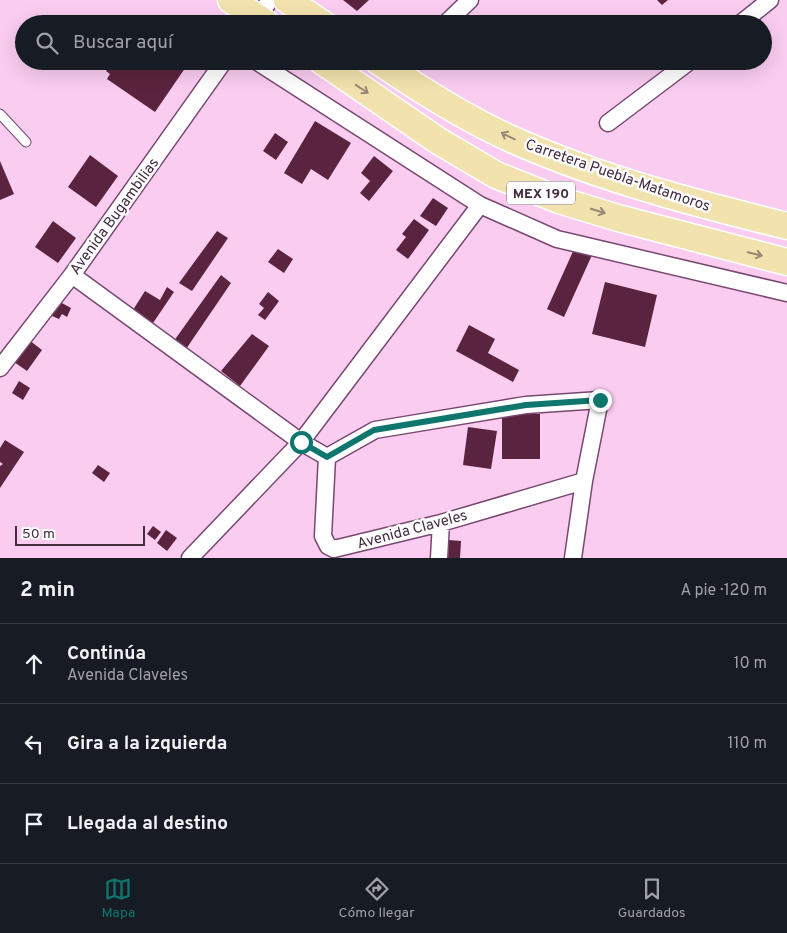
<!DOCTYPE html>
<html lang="es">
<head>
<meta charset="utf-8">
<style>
	:root { --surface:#171b24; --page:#20242c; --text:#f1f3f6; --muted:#9ea1a6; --line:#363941; --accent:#0f766e }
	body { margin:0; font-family:Overpass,sans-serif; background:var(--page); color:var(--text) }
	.scale { position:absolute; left:15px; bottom:12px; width:130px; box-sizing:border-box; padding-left:5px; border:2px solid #432d3f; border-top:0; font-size:14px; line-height:18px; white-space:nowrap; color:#432d3f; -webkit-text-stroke:4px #fdfdfd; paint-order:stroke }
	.stop { position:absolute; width:15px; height:15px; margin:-11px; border:4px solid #0f766e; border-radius:50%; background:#fff }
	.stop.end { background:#0f766e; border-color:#fff; box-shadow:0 1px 5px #0008 }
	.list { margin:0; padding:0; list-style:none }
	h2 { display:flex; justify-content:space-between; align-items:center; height:65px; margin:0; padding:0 20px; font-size:21px }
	h2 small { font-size:16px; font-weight:400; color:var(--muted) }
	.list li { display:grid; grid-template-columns:32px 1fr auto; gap:15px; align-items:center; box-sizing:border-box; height:80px; padding:0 20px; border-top:1px solid var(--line) }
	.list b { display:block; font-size:19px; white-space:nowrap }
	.list p { margin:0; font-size:16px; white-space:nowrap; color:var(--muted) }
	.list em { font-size:16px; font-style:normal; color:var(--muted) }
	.icon { flex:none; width:28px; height:28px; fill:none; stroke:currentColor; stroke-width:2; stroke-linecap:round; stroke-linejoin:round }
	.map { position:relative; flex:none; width:787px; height:558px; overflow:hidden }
	.search { position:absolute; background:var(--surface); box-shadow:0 5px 20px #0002; left:15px; right:15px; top:15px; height:55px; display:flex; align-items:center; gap:12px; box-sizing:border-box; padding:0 18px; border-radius:28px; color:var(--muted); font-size:19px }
	.sheet { height:305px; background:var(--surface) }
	nav { display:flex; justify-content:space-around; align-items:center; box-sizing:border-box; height:70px; border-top:1px solid var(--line); background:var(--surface); font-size:14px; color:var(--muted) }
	nav a { display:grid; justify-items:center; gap:2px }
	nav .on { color:var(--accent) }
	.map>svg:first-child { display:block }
	.building { fill:#5b243e }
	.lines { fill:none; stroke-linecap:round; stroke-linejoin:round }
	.lane-casing { stroke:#784870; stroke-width:11 }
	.street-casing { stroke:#784870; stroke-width:19 }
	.primary-casing { stroke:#fff; stroke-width:29 }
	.lane { stroke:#fff; stroke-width:9 }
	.street { stroke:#fff; stroke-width:16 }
	.primary { stroke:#f2e2ad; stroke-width:26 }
	.oneway { stroke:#9a8876 }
	.route { stroke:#0f766e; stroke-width:6 }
	.labels { text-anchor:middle; stroke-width:5; stroke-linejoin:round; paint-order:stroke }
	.shield { fill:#fdfdfd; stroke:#7b6b78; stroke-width:1 }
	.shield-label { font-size:14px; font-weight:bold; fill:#432d3f }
	.street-label { font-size:15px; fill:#432d3f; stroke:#fdfdfd }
</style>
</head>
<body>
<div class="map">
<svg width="787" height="558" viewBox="0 0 787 558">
	<rect width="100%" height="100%" fill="#f9ccf0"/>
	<path class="building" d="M343 0H369L357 11Z
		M657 0H668L662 5Z
		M113 61 117 64 119 61H190L155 112 107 79 110 74 106 71Z
		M315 121 351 143 328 180 311 169 302 184 284 173Z
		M275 133 288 142 276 160 263 151Z
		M90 155 118 176 96 207 68 187Z
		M374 156 393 171 369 201 360 193 370 181 361 173Z
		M0 161 14 194 0 200Z
		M433 198 448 208 436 226 420 216Z
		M414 219 429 230 408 259 396 250 406 237 402 234Z
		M53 221 76 238 58 263 35 247Z
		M217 231 228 238 192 291 179 283Z
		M575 247 592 255 564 317 547 309Z
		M278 249 293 259 284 273 268 262Z
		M221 275 231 283 184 352 171 345Z
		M605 282 657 295 645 347 592 334Z
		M167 287 174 292 153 323 133 310 145 291 160 300Z
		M268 292 279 301 265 320 258 315 264 308 259 304Z
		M60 302 71 308 67 317 62 314 59 319 52 316Z
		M469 325 495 339 488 353 519 370 513 382 456 351Z
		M252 334 269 346 240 386 221 371Z
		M29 340 42 350 27 371 14 362Z
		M19 381 30 388 23 400 12 393Z
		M502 414H540V459H502Z
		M468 427 497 431 491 469 463 465Z
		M5 440 24 452 0 488V466L3 464 0 462V448Z
		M98 465 110 473 104 482 92 473Z
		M153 526 161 532 155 540 147 534Z
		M166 530 177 538 167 551 157 543Z
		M449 540 461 541 460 558H448Z"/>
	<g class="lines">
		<g class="lane-casing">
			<path id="lane" d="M0 114 26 142"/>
		</g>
		<g class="street-casing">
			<path id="street" d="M253 24 270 0
				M445 24 470 0
				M740 24 770 0
				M256 61 480 205 557 239 787 293
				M608 123 690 61
				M72 275 301 442 327 457
				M0 368 72 275 224 61
				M327 457 375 430 526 405 600 400 584 481 573 558
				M327 457 323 536 328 546 334 549 441 523 584 481
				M190 558 301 442 480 205
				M439 558 441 523"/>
		</g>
		<g class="primary-casing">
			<path id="primary" d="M231 0 267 24
				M287 0 323 24
				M322 61 437 140 496 175 559 200 618 218 787 262
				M378 61C428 95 481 128 537 150 617 183 703 205 787 226"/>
		</g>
		<use href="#lane" class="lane"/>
		<use href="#street" class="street"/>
		<use href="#primary" class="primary"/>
	</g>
	<defs><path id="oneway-shaft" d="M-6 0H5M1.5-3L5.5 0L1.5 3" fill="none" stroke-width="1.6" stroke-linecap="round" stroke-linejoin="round" transform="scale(1.25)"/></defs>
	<g class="oneway">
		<use href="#oneway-shaft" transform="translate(362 89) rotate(34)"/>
		<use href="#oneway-shaft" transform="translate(508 136) rotate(-153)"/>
		<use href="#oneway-shaft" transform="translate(598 211) rotate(17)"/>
		<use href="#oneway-shaft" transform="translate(755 254) rotate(14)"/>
	</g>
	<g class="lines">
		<path class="route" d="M301 442 327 457 374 430 526 405 600 400"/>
	</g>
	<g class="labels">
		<rect class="shield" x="507" y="181.5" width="68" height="23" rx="4"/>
		<g class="shield-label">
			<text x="541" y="198">MEX 190</text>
		</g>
		<g class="street-label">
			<text transform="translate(618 175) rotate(19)" y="5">Carretera Puebla-Matamoros</text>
			<text transform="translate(114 216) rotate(-54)" y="5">Avenida Bugambilias</text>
			<text transform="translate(412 529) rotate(-15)" y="5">Avenida Claveles</text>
		</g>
	</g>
</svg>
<div class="scale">50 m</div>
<div class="stop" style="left:301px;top:442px"></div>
<div class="stop end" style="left:600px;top:400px"></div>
<div class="search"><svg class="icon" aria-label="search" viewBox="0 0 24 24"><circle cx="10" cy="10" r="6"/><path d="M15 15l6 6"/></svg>Buscar aquí</div>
</div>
<section class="sheet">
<h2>2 min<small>A pie · 120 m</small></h2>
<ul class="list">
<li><svg class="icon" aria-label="ahead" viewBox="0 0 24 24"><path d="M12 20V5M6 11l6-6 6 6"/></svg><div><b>Continúa</b><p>Avenida Claveles</p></div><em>10 m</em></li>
<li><svg class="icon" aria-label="left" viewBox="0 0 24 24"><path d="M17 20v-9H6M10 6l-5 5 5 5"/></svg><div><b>Gira a la izquierda</b></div><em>110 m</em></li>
<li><svg class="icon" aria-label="arrive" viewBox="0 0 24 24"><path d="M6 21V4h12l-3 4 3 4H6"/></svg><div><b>Llegada al destino</b></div></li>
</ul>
</section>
<nav>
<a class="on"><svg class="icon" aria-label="map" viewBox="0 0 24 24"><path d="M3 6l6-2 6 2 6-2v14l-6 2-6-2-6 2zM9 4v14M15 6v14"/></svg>Mapa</a>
<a><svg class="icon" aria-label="directions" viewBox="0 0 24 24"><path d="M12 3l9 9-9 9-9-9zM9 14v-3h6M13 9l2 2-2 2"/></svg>Cómo llegar</a>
<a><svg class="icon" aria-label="saved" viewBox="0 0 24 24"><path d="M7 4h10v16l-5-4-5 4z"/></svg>Guardados</a>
</nav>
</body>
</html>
